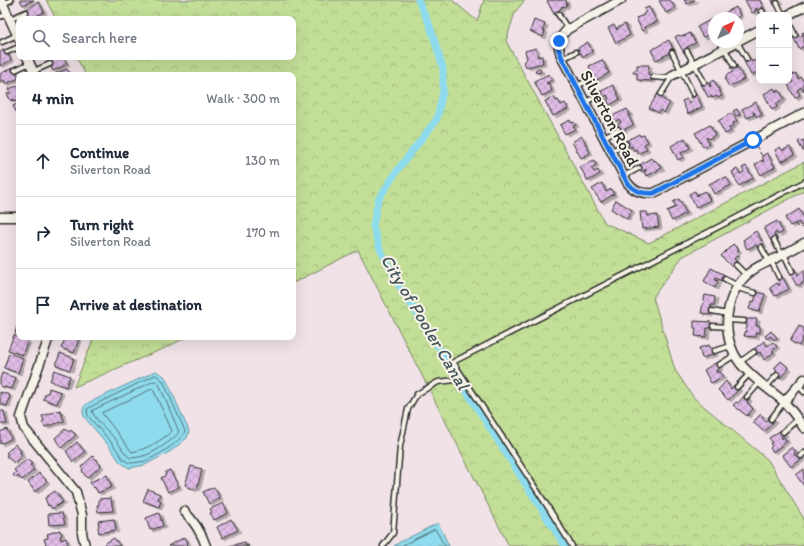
<!DOCTYPE html>
<html lang="en">
<head>
<meta charset="utf-8">
<style>
	:root { --surface:#fff; --page:#f2f2f3; --text:#1f2937; --muted:#747a83; --line:#e0e1e3 }
	body { margin:0; font-family:Itim,sans-serif; background:var(--page); color:var(--text) }
	.controls { position:absolute; right:12px; top:12px; display:grid; overflow:hidden; border-radius:8px; box-shadow:0 4px 16px #0002 }
	.controls button { width:36px; height:36px; display:grid; place-items:center; padding:0; border:0; border-bottom:1px solid var(--line); background:var(--surface); color:var(--text); font:20px sans-serif }
	.compass { position:absolute; left:708px; top:12px; width:36px; height:36px; border-radius:50%; background:var(--surface); box-shadow:0 4px 16px #0002; rotate:44deg }
	.stop { position:absolute; width:12px; height:12px; margin:-9px; border:3px solid #1a73e8; border-radius:50%; background:#fff }
	.stop.end { background:#1a73e8; border-color:#fff; box-shadow:0 1px 4px #0008 }
	.list { margin:0; padding:0; list-style:none }
	h2 { display:flex; justify-content:space-between; align-items:center; height:52px; margin:0; padding:0 16px; font-size:17px }
	h2 small { font-size:13px; font-weight:400; color:var(--muted) }
	.list li { display:grid; grid-template-columns:26px 1fr auto; gap:12px; align-items:center; box-sizing:border-box; height:72px; padding:0 16px; border-top:1px solid var(--line) }
	.list b { display:block; font-size:15px; white-space:nowrap }
	.list p { margin:0; font-size:13px; white-space:nowrap; color:var(--muted) }
	.list em { font-size:13px; font-style:normal; color:var(--muted) }
	.icon { flex:none; width:22px; height:22px; fill:none; stroke:currentColor; stroke-width:2; stroke-linecap:round; stroke-linejoin:round }
	.map { position:relative; flex:none; width:804px; height:546px; overflow:hidden }
	.search { position:absolute; background:var(--surface); box-shadow:0 4px 16px #0002; left:16px; top:16px; width:280px; height:44px; display:flex; align-items:center; gap:10px; box-sizing:border-box; padding:0 14px; border-radius:8px; color:var(--muted); font-size:15px }
	.panel { position:absolute; background:var(--surface); box-shadow:0 4px 16px #0002; left:16px; top:72px; width:280px; height:268px; border-radius:8px }
	.map>svg:first-child { display:block }
	.forest { fill:url(#forest-crowns); stroke:#778561 }
	.water { fill:#8edbed; stroke:#66959f }
	.lines { fill:none; stroke-linecap:round; stroke-linejoin:round }
	.shore { stroke:#537179; stroke-width:1 }
	.canal { stroke:#8edbed; stroke-width:7 }
	.building { fill:url(#building-cross-hatch); stroke:#2b2b2b; filter:url(#shadow) }
	.service-casing { stroke:#2b2b2b; stroke-width:7 }
	.minor-casing { stroke:#2b2b2b; stroke-width:11 }
	.path { stroke:#2b2b2b; stroke-width:1; stroke-dasharray:4 3; stroke-linecap:butt }
	.service { stroke:#f7f3e8; stroke-width:4 }
	.minor { stroke:#f7f3e8; stroke-width:8 }
	.route { stroke:#1a73e8; stroke-width:5 }
	.labels { text-anchor:middle; stroke-width:4; stroke-linejoin:round; paint-order:stroke }
	.street-label { font-size:17px; fill:#2b2b2b; stroke:#f7f3e8 }
	.water-label { font-size:18px; font-style:italic; fill:#44575c; stroke:#f7f3e8 }
</style>
</head>
<body>
<div class="map">
<svg width="804" height="546" viewBox="0 0 804 546">
	<defs>
		<pattern id="forest-crowns" width="20" height="18" patternUnits="userSpaceOnUse"><rect width="20" height="18" fill="#c3df97"/><path d="M2 6a3 3 0 1 1 6 0M12 15a3 3 0 1 1 6 0" fill="none" stroke="#a8c082"/></pattern>
		<pattern id="building-cross-hatch" width="8" height="8" patternUnits="userSpaceOnUse"><rect width="8" height="8" fill="#dfbbe5"/><path d="M0 0l8 8M0 8l8-8" fill="none" stroke="#c0a1c5"/></pattern>
		<filter id="shadow"><feDropShadow dx="3" dy="2" stdDeviation="0" flood-color="#0004"/></filter>
	</defs>
	<rect width="100%" height="100%" fill="#f0e2e7"/>
	<filter id="ink" filterUnits="userSpaceOnUse"><feTurbulence type="fractalNoise" baseFrequency=".025" numOctaves="2"/><feDisplacementMap in="SourceGraphic" scale="8" xChannelSelector="R" yChannelSelector="G"/><feConvolveMatrix kernelMatrix="1 2 1 2 8 2 1 2 1" color-interpolation-filters="sRGB"/></filter>
	<g filter="url(#ink)">
		<path class="forest" d="M46 0H452L477 21 484 0H525L515 12 506 41 605 223 649 243 804 162V191L682 257 653 297 675 370 694 398 768 460 804 519V546H509L358 250 293 283V75H86L76 57H293V19H56Z
			M94 337H187L167 347 74 387Z"/>
		<path class="water" d="M156 371 164 376 166 379 189 431 187 438 171 451 145 465 129 468 120 462 109 446 85 418C81 410 83 406 90 402Z
			M438 523 449 546H394L400 542Z"/>
		<g class="lines">
			<path class="shore" d="M156 375 163 381 185 431C181 442 156 457 145 461 140 462 134 463 129 463L123 459 112 443 88 416 87 409 92 406Z
				M155 381 159 384 179 432C174 440 152 454 143 456 139 457 134 458 130 458 124 454 121 446 117 441 109 431 97 423 92 411Z
				M153 389 172 431C161 441 147 449 132 452L102 413Z
				M401 546 435 529 445 546"/>
			<path class="canal" d="M418 0 430 26 443 68V91L437 119 399 168 378 200 373 226 380 249 398 284 565 546"/>
		</g>
		<path class="building" d="M20 0H34L23 5Z
			M549 0H566L567 5 564 7 563 6 561 7 562 8 559 10 561 13 555 16 547 1Z
			M661 0H670L675 8 666 13 661 4 659 1Z
			M684 0H695L687 4Z
			M745 0H760L764 10 759 13 757 8 755 9 756 11 752 13Z
			M772 0H779L780 2 774 5Z
			M39 2 44 12 30 19 25 10Z
			M649 7 657 22 644 27 645 30 642 31 636 18 644 15 643 14 646 12 644 9Z
			M736 7 740 15 737 18H723L721 15Z
			M712 19 714 22V36L711 31 710 32 711 34 703 37 697 27Z
			M534 20 545 24 543 30 545 31 543 37 530 31Z
			M625 24 630 35 616 43 608 28 614 25 617 30 618 29 617 28Z
			M804 32V46L799 49 793 36 798 33 800 37 803 35 802 33Z
			M690 33 696 43 687 47 689 50 684 53 675 37 679 35 680 36 684 35V36Z
			M669 40 674 51 656 60 651 50Z
			M588 42 592 52 583 57 581 53 578 54 577 51 579 50 578 48Z
			M536 48 538 57 542 56 543 63 526 67 524 62 527 59 525 51Z
			M5 49 11 60 0 66V52Z
			M51 57H63L67 64 53 71 47 59Z
			M750 58 752 62 759 58 758 75 757 72 751 75 744 61Z
			M602 60 606 67V70L607 69 609 73 593 82 590 76 593 75 589 66Z
			M637 65H649L648 75H653L652 81 637 80V73H633L634 70H637Z
			M736 65 744 79 729 87 725 79 727 77 726 75 733 72 730 68Z
			M13 67 19 78 6 84 4 80 0 82V74Z
			M67 69 70 75H55V74Z
			M540 69 541 72 536 73 535 70Z
			M796 73 798 79 801 77 804 82V91L801 87 797 90 800 95 795 98 788 85 793 82 790 76Z
			M549 74 552 80 546 83 547 84 549 83 552 91 542 96 534 81Z
			M714 80 722 96 718 98 717 96 712 98 711 96 708 97 701 84 707 81 710 87 711 86 710 83Z
			M19 85V99L14 101V99L11 101 7 94 11 93 9 89Z
			M613 85 620 99 610 105 607 100 609 99 607 95 602 98 599 92Z
			M774 88 776 92 779 90 784 99 776 105 777 107 772 110 764 94Z
			M658 93 663 96 662 99 670 103 664 113 660 110 658 113 654 110V111L649 108Z
			M696 93 702 107 688 114 682 101 687 99 689 103 692 101 690 96Z
			M554 97 556 101 558 100 561 105 565 103 568 109 553 116 545 101Z
			M756 102 762 115 757 117 754 112H753L754 115 747 118 742 109Z
			M19 103V117L13 106Z
			M627 109 630 115H628L633 125 619 132 616 126 621 122 619 119 615 122 612 116Z
			M737 109 740 115 736 116 733 111Z
			M732 113 737 121 733 123 734 125 729 128 731 131 725 134 718 121Z
			M570 120 571 123 574 122 576 125 573 126 575 129 565 134 560 125Z
			M710 125 715 135 709 139 707 137 706 138 709 144 703 147 695 133Z
			M639 134 640 136 644 135 648 142 644 144 647 149 638 154 636 149 634 151 632 146 628 148 624 142Z
			M582 136 590 153 581 158 572 142Z
			M685 138 690 148 681 153 683 157 678 160 671 146Z
			M801 140 802 141 804 140V151H803L798 142Z
			M780 147 783 151V150L790 147 794 155 781 162 775 150Z
			M767 153 775 167 761 175 755 165 762 160 763 162 764 161 762 156Z
			M651 158 653 161 655 160 662 168 647 176 644 172 646 171V169L641 172 638 166Z
			M594 160 596 165 591 168 594 172 598 170 600 174 588 181 580 167Z
			M746 166 753 178 739 186 732 172 737 169 740 174 744 172 742 168Z
			M726 177 731 185 714 194 709 184 721 178 722 179Z
			M602 183 606 192 611 189 614 194 601 202 592 189Z
			M695 191 697 196 698 194 705 191 710 200 696 207 689 194Z
			M679 199 686 213 672 221 667 211 676 207 673 202Z
			M616 200 632 210 627 219 611 209Z
			M799 209 804 218V224L801 226 799 222 790 226 785 218Z
			M640 212H647L648 216 657 215 659 227 642 229Z
			M777 221 783 232 779 234H777L776 232 774 234 776 238 771 241 764 228Z
			M756 231 764 245 758 249 756 245 747 249 743 240Z
			M733 244 739 250 736 253 738 255 734 259 737 262 732 267 721 256Z
			M711 268 725 275 722 281 716 278 715 280 718 281 717 283 715 288 704 281Z
			M795 269 798 275 804 270V282L797 286 789 272Z
			M782 276 789 289 775 296 770 288 777 283 778 285H780L777 279Z
			M757 292 765 294 759 312 749 309 752 301 754 302Z
			M705 295 715 297 714 305H711L710 315 701 313Z
			M746 319H757L756 326H760V333L756 332V337L744 336 747 327V325L745 324Z
			M19 320V335L15 333Z
			M694 321 711 322 710 328H707L706 337 695 336 696 329 694 328Z
			M799 326 804 328V335L799 346 790 341Z
			M771 331 777 338 774 340 771 336 767 339 765 336Z
			M14 335 28 341 22 355 8 350Z
			M66 337H74L79 339 74 353 61 348Z
			M764 341 767 346 773 342 777 347 772 351 774 352 764 360 760 352 756 355 753 350Z
			M709 345 711 349H713L715 354 702 358 699 348Z
			M9 353 23 358 18 373 4 368Z
			M60 353 74 358 70 370 56 365Z
			M781 361 789 368 780 378 775 373 777 371 774 368Z
			M717 362 720 368 716 370 717 373 719 371 720 373 723 377 711 383 704 370Z
			M54 370 70 376 66 387 50 381Z
			M2 373 16 378 12 389 0 386V379Z
			M726 381 731 389 734 385 739 389 728 400 718 390Z
			M49 388 61 392 57 404 43 399 46 393H48Z
			M0 392 10 395 7 406 0 404Z
			M745 395 749 399 747 402 753 409 747 416 733 405 736 402 738 403Z
			M60 410 64 421 45 427 42 422 44 421 42 416Z
			M0 411H4L7 424H0Z
			M761 414 763 416 762 418 766 421 770 417 774 421 764 432 753 422Z
			M7 429 11 439 0 444V432Z
			M65 429 69 432 71 430 76 435 61 448 55 438Z
			M781 430 785 434 781 437 782 439 784 437 787 441 773 452 770 448 772 446 770 443 772 442 769 438Z
			M77 442 85 452 73 462 66 451Z
			M15 444 21 451 20 453 22 455 14 463 6 456 8 454 6 453Z
			M792 447 795 451V453L794 454 795 456 799 453 803 458 791 467 782 455Z
			M93 456 101 466 87 478 82 471 83 470 81 467Z
			M27 459 32 464 30 465 34 470 22 480 18 476 16 478 13 475 16 472 14 470Z
			M191 466 202 469 197 489 194 488V490L185 485Z
			M804 469V486L796 475Z
			M170 470 179 487 168 492 161 478 166 475 165 472Z
			M39 473 47 481 35 492 28 482Z
			M107 475 112 487 98 493 96 489 94 487 93 488 90 482Z
			M214 487 220 498 209 504 203 492Z
			M148 489 160 494 158 499 161 501 159 507 143 501Z
			M55 491 63 502 52 509 50 505 48 506 45 498Z
			M111 498 113 511 98 512 97 505H99V499Z
			M223 503 228 513 214 520 210 513 212 512 210 509Z
			M62 513 65 524 49 525 48 514Z
			M159 513 163 526 150 530 146 518Z
			M114 519 116 530 99 533 98 527 99 526 98 521Z
			M231 519 238 530 222 538 217 527Z
			M60 530 62 535 60 536 61 540 66 538 68 544 63 546H48L47 544 46 545 44 539 48 538 47 534Z
			M185 537 188 543H187L188 546H168Z
			M114 538 120 546H105L104 544Z
			M245 542 246 546H249H229Z"/>
		<g class="lines">
			<g class="service-casing">
				<path id="service" d="M777 3 783 15
					M3 4 11 0
					M762 11 764 15
					M558 14 568 29
					M0 17 8 14
					M10 19 26 12
					M789 23 795 35
					M2 42 17 35
					M721 42 734 66
					M737 42 747 59
					M687 51 704 82
					M7 52 19 47
					M672 52 693 94
					M562 59 576 52
					M15 70 30 63
					M34 71 50 64
					M653 77 664 78 673 75
					M577 86 591 79
					M661 94 673 75
					M585 102 600 95
					M604 137 618 129
					M611 151 626 144
					M624 176 639 168
					M774 240 782 255
					M761 247 769 261
					M784 254 792 271
					M771 261 779 277
					M736 265 747 276
					M725 279 738 286
					M737 288 755 293
					M712 311 728 314
					M728 320 744 321
					M713 326 728 327
					M714 351 731 346
					M740 362 754 352
					M719 365 735 355
					M799 386 804 392
					M737 387 750 373
					M766 387 777 375
					M747 397 760 382
					M771 419 784 402
					M783 432 798 419
					M801 456 804 453
					M383 546 393 533 400 446 408 409 417 394 438 382 464 379
					M572 546 546 504 453 362 732 220 804 182"/>
			</g>
			<g class="minor-casing">
				<path id="minor" d="M1 0 19 39
					M621 0 568 29C557 39 557 45 562 58L627 182C634 192 643 194 654 193L804 113
					M788 15 804 7
					M738 41 759 30
					M27 57 35 75
					M673 75 737 42
					M0 217H19
					M804 243C793 249 783 255 772 260 766 263 758 266 753 270 724 290 719 336 740 363 752 378 769 389 783 401 791 409 798 419 804 428
					M49 337 21 417 24 428 76 492 82 515V533L85 546
					M784 402 804 379
					M184 511C194 521 201 532 206 546"/>
			</g>
			<path class="path" d="M756 146 762 156
				M795 224 799 228 804 227"/>
			<use href="#service" class="service"/>
			<use href="#minor" class="minor"/>
		</g>
	</g>
	<g class="lines" filter="url(#ink)">
		<path class="route" d="M559 41 558 48 562 58 628 184C636 192 643 194 654 193L753 140"/>
	</g>
	<g class="labels">
		<g class="street-label">
			<text transform="translate(610 118) rotate(62)" y="6">Silverton Road</text>
		</g>
		<g class="water-label">
			<text transform="translate(425 322) rotate(59)" y="6">City of Pooler Canal</text>
		</g>
	</g>
</svg>
<div class="controls">
<button>+</button>
<button>−</button>
</div>
<svg class="compass" viewBox="-18 -18 36 36"><path d="M0-13l5 13h-10z" fill="#e53935"/><path d="M0 13l5-13h-10z" fill="#747a83"/></svg>
<div class="stop" style="left:753px;top:140px"></div>
<div class="stop end" style="left:559px;top:41px"></div>
<div class="search"><svg class="icon" aria-label="search" viewBox="0 0 24 24"><circle cx="10" cy="10" r="6"/><path d="M15 15l6 6"/></svg>Search here</div>
<section class="panel">
<h2>4 min<small>Walk · 300 m</small></h2>
<ul class="list">
<li><svg class="icon" aria-label="ahead" viewBox="0 0 24 24"><path d="M12 20V5M6 11l6-6 6 6"/></svg><div><b>Continue</b><p>Silverton Road</p></div><em>130 m</em></li>
<li><svg class="icon" aria-label="right" viewBox="0 0 24 24"><path d="M7 20v-9h11M14 6l5 5-5 5"/></svg><div><b>Turn right</b><p>Silverton Road</p></div><em>170 m</em></li>
<li><svg class="icon" aria-label="arrive" viewBox="0 0 24 24"><path d="M6 21V4h12l-3 4 3 4H6"/></svg><div><b>Arrive at destination</b></div></li>
</ul>
</section>
</div>
</body>
</html>
